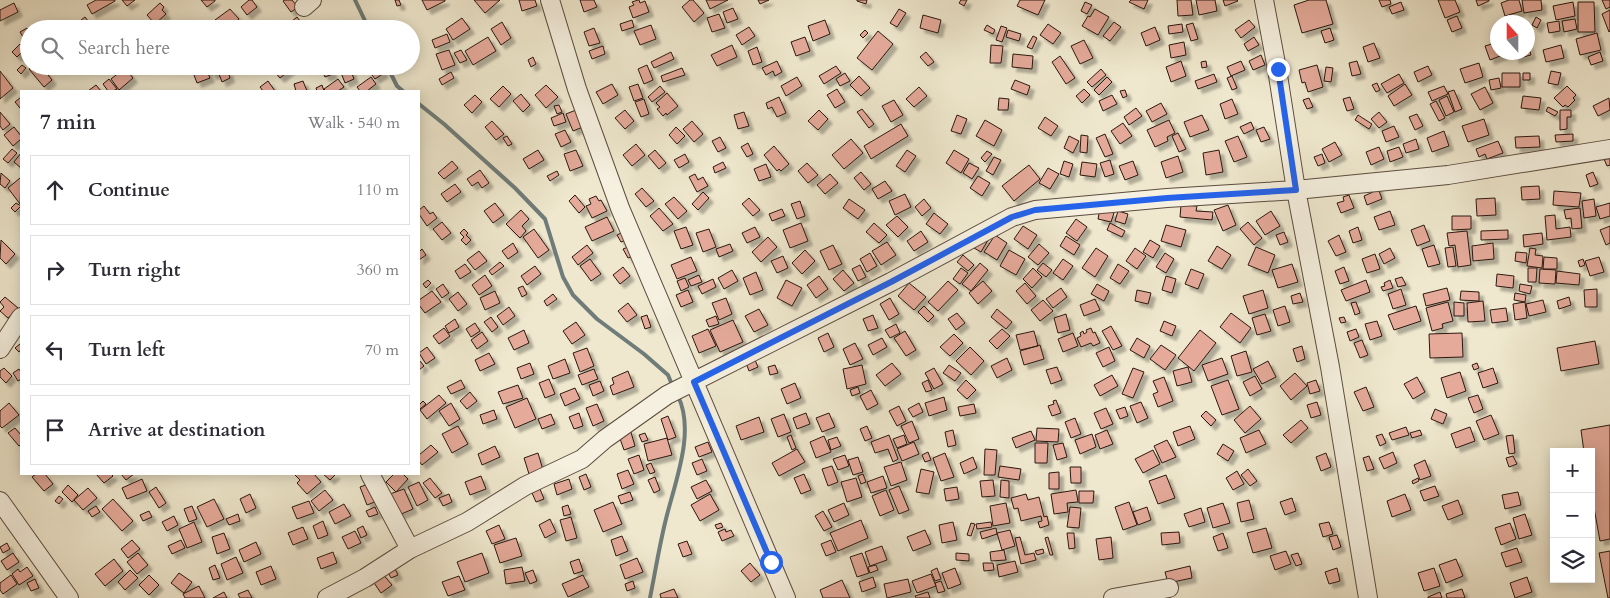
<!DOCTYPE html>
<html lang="en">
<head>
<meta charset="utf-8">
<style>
	:root { --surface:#fff; --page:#f7f7f7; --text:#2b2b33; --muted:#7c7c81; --line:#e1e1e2 }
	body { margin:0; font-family:Cardo,serif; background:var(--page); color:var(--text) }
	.controls { position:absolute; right:15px; bottom:15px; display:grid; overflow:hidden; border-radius:0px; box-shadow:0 2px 12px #0003 }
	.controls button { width:45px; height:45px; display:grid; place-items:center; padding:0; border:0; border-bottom:1px solid var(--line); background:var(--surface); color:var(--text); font:25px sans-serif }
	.compass { position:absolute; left:1490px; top:15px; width:45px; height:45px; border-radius:50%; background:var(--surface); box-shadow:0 2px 12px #0003; rotate:339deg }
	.stop { position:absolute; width:15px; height:15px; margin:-11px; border:4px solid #2563eb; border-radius:50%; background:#fff }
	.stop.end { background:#2563eb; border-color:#fff; box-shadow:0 1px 5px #0008 }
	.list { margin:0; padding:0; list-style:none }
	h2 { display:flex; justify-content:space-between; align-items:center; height:65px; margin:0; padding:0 20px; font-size:21px }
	h2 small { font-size:16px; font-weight:400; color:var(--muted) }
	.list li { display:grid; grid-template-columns:32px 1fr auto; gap:15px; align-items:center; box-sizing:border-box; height:70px; margin:0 10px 10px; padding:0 10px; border:1px solid var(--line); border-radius:0px }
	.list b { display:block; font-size:19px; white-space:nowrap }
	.list em { font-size:16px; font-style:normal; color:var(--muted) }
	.icon { flex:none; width:28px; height:28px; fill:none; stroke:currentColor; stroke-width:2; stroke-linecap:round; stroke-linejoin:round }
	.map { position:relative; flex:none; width:1610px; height:598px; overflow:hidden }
	.search { position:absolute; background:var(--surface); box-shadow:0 2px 12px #0003; left:20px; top:20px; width:400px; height:55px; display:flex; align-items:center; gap:12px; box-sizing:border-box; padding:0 18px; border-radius:28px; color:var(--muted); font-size:19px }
	.panel { position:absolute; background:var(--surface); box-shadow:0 2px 12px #0003; left:20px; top:90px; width:400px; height:385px; border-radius:0px }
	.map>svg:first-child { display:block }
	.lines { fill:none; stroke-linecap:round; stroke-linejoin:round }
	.stream { stroke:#6f7c7a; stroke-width:4 }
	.building { fill:#e5aa9a; stroke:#2b180f; filter:url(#shadow) }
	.minor-casing { stroke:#5c4c3f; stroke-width:20 }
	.minor { stroke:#f5f0df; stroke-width:18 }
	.route { stroke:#2563eb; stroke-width:6 }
</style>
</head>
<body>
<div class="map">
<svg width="1610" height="598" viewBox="0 0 1610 598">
	<defs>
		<filter id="shadow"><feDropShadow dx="4.5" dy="4.5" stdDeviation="1" flood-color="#0004"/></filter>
	</defs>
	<rect width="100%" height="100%" fill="#efe8ce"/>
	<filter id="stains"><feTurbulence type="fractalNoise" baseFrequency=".004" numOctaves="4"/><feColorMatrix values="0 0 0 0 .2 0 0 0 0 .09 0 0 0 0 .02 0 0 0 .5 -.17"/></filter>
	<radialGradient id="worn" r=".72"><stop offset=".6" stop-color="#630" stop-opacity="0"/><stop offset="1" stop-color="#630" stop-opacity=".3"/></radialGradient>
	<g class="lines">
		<path class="stream" d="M355 0 369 29
			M387 66 397 86 403 91
			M419 104 444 124 515 188 545 219 563 277 573 295 597 319 644 354 668 375 673 387
			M650 598C655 573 659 548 665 523 674 484 696 433 678 396"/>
	</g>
	<path class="building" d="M96 0H115V1L92 14 87 5Z
		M122 0H135L127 6Z
		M201 0H215V1L207 7Z
		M249 0H252L257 7 247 15 241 7Z
		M285 0H292L298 7 291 12 283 1Z
		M395 0H399L401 5 397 6Z
		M422 0H445V1L427 10Z
		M474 0H500L485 13Z
		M519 0H535L537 6 522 11Z
		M580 0H594L597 7 584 12Z
		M638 0H639L640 3 645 1 649 12 633 18 629 7 634 5 632 2Z
		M690 0H693L704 13 694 22 682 7Z
		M706 0H728L710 9Z
		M758 0H769L760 4Z
		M857 0H867L866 4 857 1Z
		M961 0H967L964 6 959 3Z
		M1020 0H1045L1038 15 1017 6Z
		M1131 0H1148L1144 9 1129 2Z
		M1177 0H1191L1193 15 1178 16Z
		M1196 0H1215L1217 11 1199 15Z
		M1223 0H1237L1238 1 1225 6Z
		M1309 0H1326L1333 24 1302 33 1294 5Z
		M1379 0H1390L1391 4 1382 7Z
		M1438 0H1455L1460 12 1445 18Z
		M1476 0H1489V1L1478 6Z
		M1509 0H1519L1522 11 1505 16 1501 3Z
		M1522 0H1541L1542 10 1524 13Z
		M1602 0H1610V7L1606 9Z
		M1085 2 1092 5 1087 14 1081 11Z
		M1401 2 1404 10 1392 14 1389 7Z
		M1573 2 1575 16 1556 20 1553 6Z
		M1578 2H1594L1595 32H1578Z
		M14 3 18 12 0 21V10Z
		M160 3 164 7 162 10 166 14 155 24 147 15Z
		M733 8 738 19 727 23 723 12Z
		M230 9 239 19 227 29H221L215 20Z
		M899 9 906 13 897 27 890 23Z
		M1095 9 1109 17 1098 35 1082 26 1088 16 1090 17Z
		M1610 10V31L1609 32 1602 14Z
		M719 14 725 28 712 32 707 18Z
		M923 15 941 20 938 33 920 28Z
		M1457 16 1462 28 1452 32 1447 20Z
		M85 17 93 27 90 29H74L72 27Z
		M297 17 306 29H284L283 28Z
		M1536 17 1541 20 1537 28 1532 25Z
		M462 18 470 29 453 40 446 29Z
		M1521 19 1523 22H1508Z
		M1575 19 1577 29 1564 32 1562 21Z
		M632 20 634 27 622 31 620 24Z
		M825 20 830 34 813 41 808 26Z
		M1249 20 1255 27 1241 38 1235 30Z
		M202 21 209 29H194L193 28Z
		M1559 21 1560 31 1549 33 1547 23Z
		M502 22 511 38 501 45 491 29Z
		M1114 22 1121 27 1110 41 1103 36Z
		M1193 23 1198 39 1191 41 1186 25Z
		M1048 24 1061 33 1053 44 1040 35Z
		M1182 24 1183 32 1169 34 1168 26Z
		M651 25 656 39 640 45 634 31Z
		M987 25 995 30 993 34 984 30Z
		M1001 26 1007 28 1002 42 996 40Z
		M749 27 755 36 742 45 736 35Z
		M1155 27 1160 40 1146 46 1141 33Z
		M27 28 29 32V41L26 42 20 32Z
		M594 28 600 43 589 46 584 32Z
		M1330 28 1334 40 1325 43 1321 31Z
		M865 30 868 33 863 38 860 35Z
		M1008 30 1021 34 1019 41 1006 37Z
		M878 31 893 44 872 70 857 58Z
		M1597 33 1601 50 1580 55 1576 39Z
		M447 34 450 42 435 48 432 40Z
		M1033 36 1037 38 1032 49 1027 47Z
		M488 37 496 51 473 65 465 51Z
		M805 37 810 51 796 56 791 42Z
		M1254 37 1259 45 1248 51 1244 44Z
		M1084 40 1093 58 1080 64 1071 46Z
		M1184 42 1186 55 1171 58 1169 45Z
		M1498 42V52H1504L1505 54 1490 60 1485 46Z
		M1374 43 1380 58 1368 62 1363 47Z
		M1528 43 1531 55 1515 59 1513 52H1528Z
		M20 44 25 49 17 57 12 52Z
		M732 45 737 57 717 66 711 55Z
		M991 45 1003 46 1001 63H990Z
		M1561 45 1564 58 1546 62 1543 50Z
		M603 46 605 54 592 59 589 51Z
		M757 47 762 62 753 65 748 51Z
		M449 50 455 65 442 70 436 54Z
		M461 50 467 60 460 63 454 53Z
		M671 52 674 59 654 68 651 62Z
		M926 52 934 62 928 66 920 57Z
		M1600 52 1603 61 1591 65 1588 57Z
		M1013 54 1033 56 1032 69 1012 67Z
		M1261 55 1265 65 1253 70 1249 61Z
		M1060 56 1075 78 1066 84 1052 62Z
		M533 57 536 64 531 67 528 60Z
		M777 61 782 72 775 76 773 71 766 75 762 68Z
		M1181 61 1186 76 1171 82 1166 67Z
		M1206 61 1207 67 1202 68 1201 62Z
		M1241 61 1245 70 1231 76 1227 67Z
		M1357 61 1361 74 1352 76 1349 63Z
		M1479 63 1483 77 1465 83 1460 69Z
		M22 65 26 68 21 74 17 70Z
		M647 65 653 80 644 84 638 69Z
		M1317 65 1323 87 1308 92 1305 82 1302 83 1299 70Z
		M32 66H41L52 80 44 87 29 69Z
		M194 66H205L210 78 197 83 191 67Z
		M208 66H224L225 70 212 75Z
		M270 66H295L280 78Z
		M320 66H329L333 74 325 77Z
		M349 66 354 79 345 83 340 70Z
		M365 66H379L384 73 375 79Z
		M836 66 841 73 824 84 819 76Z
		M1428 66 1432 75 1418 82 1414 72Z
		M1326 67 1333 68 1331 82 1324 81Z
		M125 68 133 78 119 90 111 79Z
		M682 68 685 75 663 82 661 76Z
		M1101 69 1106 75 1092 87 1087 82Z
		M0 71 13 88 0 99Z
		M228 71 230 78 222 82 219 74Z
		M1551 71 1561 73 1558 85 1548 83Z
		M451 72 454 78 442 85 439 79Z
		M845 73 850 81 840 86 836 79Z
		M1502 73H1520V87H1502Z
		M1523 73H1530V80H1523Z
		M1214 74 1217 82 1198 89 1195 81Z
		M1399 74 1404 83 1387 93 1381 84Z
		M859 76 870 88 861 96 850 85Z
		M1232 76 1237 88 1232 90 1227 78Z
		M371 77 376 84 367 91H360L357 87Z
		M797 77 802 86 786 96 781 86Z
		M1107 77 1112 82 1099 95 1094 90Z
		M1499 78 1501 88 1491 90 1489 80Z
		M109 79 117 89 113 91H108L103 84Z
		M338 79 344 87 338 91H326L324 89Z
		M1015 80 1030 86 1027 95 1011 89Z
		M268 81 275 91H263L260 87Z
		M303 81 307 91H296L294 84Z
		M1377 83 1380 90 1376 92 1372 85Z
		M612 84 618 95 603 104 596 92Z
		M638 84 643 98 634 101 629 87Z
		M1405 84 1412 95 1394 106 1388 96Z
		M96 85 101 91H88Z
		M322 85 324 91H317L316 88Z
		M546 85 558 97 546 108 535 95Z
		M503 86 511 94 499 107 490 99Z
		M660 86 665 92 652 102 648 97Z
		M1444 86 1448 94 1432 101 1428 92Z
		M1567 86 1576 95 1573 98 1575 100 1568 107 1565 105 1563 107 1554 98Z
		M919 87 927 96 914 107 906 99Z
		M1485 87 1493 103 1480 110 1471 94Z
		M837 89 845 102 835 108 827 95Z
		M1084 89 1090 95 1082 103 1076 96Z
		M1125 90 1127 96 1123 98 1120 91Z
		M1454 90 1462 109 1455 112 1448 92Z
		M667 93 678 106 667 115 666 113 663 116 657 109 660 107 656 103Z
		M521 94 530 105 523 112 513 101Z
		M475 95 482 102 472 113 464 105Z
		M1112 95 1117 104 1103 111 1099 101Z
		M1447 96 1454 112 1446 116 1439 100Z
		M1523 96 1541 98 1539 110 1521 108Z
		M21 97V107L20 108 15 102Z
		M779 97 786 113 777 117 772 107 768 109 766 103Z
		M1350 97 1354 109 1347 111 1343 99Z
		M999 98 1009 99 1008 110H998Z
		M1309 98 1313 107 1307 109 1303 100Z
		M1609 98 1610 110 1598 116 1593 106Z
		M644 99 649 114 641 117 635 102Z
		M1232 99 1238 114 1225 119 1220 104Z
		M894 100 903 115 891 122 882 106Z
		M1436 101 1445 118 1439 121 1430 104Z
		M1161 103 1167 114 1152 122 1146 111Z
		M559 105 562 112 557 114 554 106Z
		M1548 107 1558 112 1555 116 1546 111Z
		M1136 108 1142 116 1129 125 1124 117Z
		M862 109 874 124 869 128 857 112Z
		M576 110 583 127 573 131 566 114Z
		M625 110 634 121 625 129 615 118Z
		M819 110 828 119 818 130 808 121Z
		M1560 110H1571V117H1567V129L1560 130Z
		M0 112 10 124 3 130 0 126Z
		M744 112 749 126 738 129 734 115Z
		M1379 112 1387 122 1379 128 1371 119Z
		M563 113 566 122 554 126 551 118Z
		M1417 114 1423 126 1415 130 1409 117Z
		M957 115 967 119 961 134 951 131Z
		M1202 115 1209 130 1190 137 1184 122Z
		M1358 115 1372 124 1369 129 1355 120Z
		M1045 117 1058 126 1051 136 1038 128Z
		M1484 119 1489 135 1468 142 1462 126Z
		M985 120 1002 130 994 146 976 136Z
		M1169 120 1175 133 1167 137 1168 141 1155 147 1147 130Z
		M492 121 504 134 496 140 485 127Z
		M692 121 703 134 694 142 683 129Z
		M1251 122 1254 129 1244 134 1240 127Z
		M1123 123 1132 136 1120 144 1111 131Z
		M901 124 908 136 871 159 864 146Z
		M1394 126 1399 137 1386 142 1382 131Z
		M14 127 21 136V139L13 146 4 135Z
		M676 127 685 136 677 144 669 135Z
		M1264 127 1270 139 1261 142 1256 130Z
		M565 130 571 142 561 147 555 134Z
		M1444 131 1449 146 1432 152 1427 138Z
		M1178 133 1186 149 1179 152 1172 136Z
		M1105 134 1113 154 1105 157 1096 138Z
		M1573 134V141L1556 142 1555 135Z
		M1081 135 1088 136 1087 153 1080 152Z
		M507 136 512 144 508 146 503 138Z
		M1069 136 1079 141 1073 153 1064 148Z
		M1238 136 1247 157 1234 162 1225 141Z
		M1539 136 1540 147 1516 148 1515 137Z
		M720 137 726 148 718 152 712 141Z
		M851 139 863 153 844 169 832 155Z
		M1416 139 1419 149 1406 153 1403 144Z
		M1498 141 1503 153 1487 159 1485 154 1479 157 1476 149Z
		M1335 142 1342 155 1329 162 1322 149Z
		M748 143 753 154 747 157 741 147Z
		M636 144 645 155 632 166 623 155Z
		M774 146 789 164 781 171 779 169 777 171 764 155Z
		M1379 147 1384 159 1371 165 1366 152Z
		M1399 147 1403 157 1390 162 1387 151Z
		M12 149 17 153 8 163 3 159Z
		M538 150 544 160 529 169 523 159Z
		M576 150 583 166 570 171 564 154Z
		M655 150 666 163 659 169 648 156Z
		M907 150 916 156 905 172 896 166Z
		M954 150 969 159 961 173 946 163Z
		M1219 150 1223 172 1206 175 1203 153Z
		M987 151 992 154 985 162 981 158Z
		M21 153V168L14 162Z
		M685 154 689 162 679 168 674 160Z
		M1322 154 1325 163 1318 166 1314 157Z
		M1178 156 1183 172 1166 178 1161 162Z
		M994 157 1001 160 993 175 986 171Z
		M1610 157V165L1607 166 1604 159Z
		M1110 160 1114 174 1105 177 1100 163Z
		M452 161 458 168 444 179 438 173Z
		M1064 161 1073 164 1069 177 1060 174Z
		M1133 161 1138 175 1125 180 1119 166Z
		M723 162 726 168 715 173 713 167Z
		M1082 162 1097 164 1095 177 1080 175Z
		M807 163 818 175 808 183 798 171Z
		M969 163 979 168 972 179 963 173Z
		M766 164 771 177 759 181 754 169Z
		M1029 165 1040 179 1014 201 1002 186Z
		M1048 168 1059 174 1050 189 1039 183Z
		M480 170 489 183 482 188 478 182 472 186 467 179Z
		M557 171 559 175 550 181 547 176Z
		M861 172 871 184 864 190 854 178Z
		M1593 172 1598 184 1590 187 1586 175Z
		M1 173 10 181 5 188 0 184Z
		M695 174 698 180 703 177 708 186 697 192 689 177Z
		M830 174 838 183 825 194 817 185Z
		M978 176 990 183 982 196 970 188Z
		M20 178 21 179 20 204 8 188Z
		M885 181 892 191 878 199 872 189Z
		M455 184 461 192 447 202 441 194Z
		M1377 185 1382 199 1367 205 1364 196 1373 192 1371 187Z
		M1539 186 1540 199 1522 200 1521 187Z
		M642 188 654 201 646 207 635 194Z
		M1554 191 1581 193 1579 207 1553 205Z
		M703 192 709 198 698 210 692 204Z
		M905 194 911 207 895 215 889 201Z
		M575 195 585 207 579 213 569 201Z
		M1349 195 1354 208 1341 213 1337 203 1344 201 1343 197Z
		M596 196 599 201 601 200 607 211 592 218 586 206 591 204 589 199Z
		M674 197 687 211 678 219 665 204Z
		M749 198 760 210 753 216 742 204Z
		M1495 198 1496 215 1477 216 1476 199Z
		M849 199 865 210 858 219 843 208Z
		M924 199 931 208 922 216 915 207Z
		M1594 199 1596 216 1584 218 1582 201Z
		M800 201 805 216 797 219 791 204Z
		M16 203 21 206 15 212 11 208Z
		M495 203 504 215 493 223 484 211Z
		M1610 203V216L1600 219 1596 207Z
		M1181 205 1197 206 1196 211 1213 212 1212 220 1180 217Z
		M1228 205 1236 225 1223 231 1214 210Z
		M424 206 430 214 433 212 437 218 427 226 419 214V210Z
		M659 208 673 224 663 231 650 216Z
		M1580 208 1582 228 1572 229 1571 218 1566 219 1564 210Z
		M782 209 785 216 772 221 769 214Z
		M1100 209 1114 213 1111 222 1098 219Z
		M521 210 529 219 522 226 526 231 520 238 506 224Z
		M1118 211 1128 214 1125 224 1115 221Z
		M1271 211 1280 226 1265 235 1256 221Z
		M1390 211 1395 225 1379 230 1374 217Z
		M934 213 948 224 940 234 926 224Z
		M1555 215 1556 229 1570 227 1571 237 1547 240 1545 216Z
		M897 216 908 227 898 237 886 225Z
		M1452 216H1471V229L1452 230Z
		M607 217 614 231 592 241 585 227Z
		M1076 219 1087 227 1077 241 1066 233Z
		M442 222 451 233 442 240 433 229Z
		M1248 222 1262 238 1254 245 1240 229Z
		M801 223 808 241 790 248 783 230Z
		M874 223 887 235 879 243 866 232Z
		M1110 223 1125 231 1122 237 1107 230Z
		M1166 225 1186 230 1181 247 1161 241Z
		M1424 225 1430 241 1417 246 1411 230Z
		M1023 226 1037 235 1028 249 1014 239Z
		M1610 226V243L1606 245 1600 230Z
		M686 227 693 245 681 249 674 231Z
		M755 227 760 237 747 243 742 233Z
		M1358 227 1362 240 1353 243 1349 231Z
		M464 229 468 233 466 235 471 240 466 245 461 240 464 237 460 233Z
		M534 229 549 250 538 258 523 237Z
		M709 229 716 247 703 252 696 233Z
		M1508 230V239L1481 240V231Z
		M921 231 928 242 914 251 907 241Z
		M1467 231 1471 265 1458 267 1455 245 1449 246 1447 233Z
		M623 232 626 240 621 242 617 235Z
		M1284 232 1288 242 1280 245 1276 235Z
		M1542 233 1543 244 1524 247 1523 235Z
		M995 235 1007 243 997 260 984 252Z
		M1339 235 1346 252 1336 256 1328 241Z
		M982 236 988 240 981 252 974 248Z
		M1066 236 1080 245 1074 255 1060 246Z
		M768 237 777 247 761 262 752 252Z
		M1 240 15 254 6 264 0 258Z
		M1150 240 1160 246 1153 258 1143 252Z
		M887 242 896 255 881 265 872 251Z
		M513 243 518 252 508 259 502 251Z
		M1493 243 1494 259 1473 261 1472 246Z
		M730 244 733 251 719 257 716 249Z
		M1039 244 1049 253 1038 265 1028 257Z
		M587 245 593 253 578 265 572 257Z
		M833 245 842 264 829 270 820 251Z
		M1434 245 1440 264 1428 267 1422 249Z
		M1217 246 1231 255 1222 269 1208 261Z
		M628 247 633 256 628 258 623 249Z
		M1256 247 1275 255 1268 273 1248 265Z
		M1453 247 1456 266 1448 267 1445 248Z
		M1096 248 1108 256 1095 277 1082 268Z
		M1135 248 1146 256 1137 269 1126 261Z
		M1390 248 1395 258 1384 264 1379 254Z
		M1530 248 1536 249 1535 255 1543 256 1542 268 1527 266Z
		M422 249 426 255 419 260V252Z
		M805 250 815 261 802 274 792 263Z
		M1009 250 1025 259 1016 275 1000 266Z
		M479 251 487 261 475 270 467 260Z
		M1516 252 1527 253 1526 263 1515 261Z
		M870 253 877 266 867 272 860 259Z
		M1165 253 1174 259 1166 273 1156 267Z
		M1375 254 1380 269 1367 273 1362 259Z
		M963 255 974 265 968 271 957 262Z
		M783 256 788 268 777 273 771 261Z
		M691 257 697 271 677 279 671 265Z
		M1544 257 1557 258V269H1543Z
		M1599 257 1604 272 1590 276 1585 261Z
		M590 259 601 274 591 281 580 266Z
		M1063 259 1073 266 1063 280 1053 273Z
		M1583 259 1585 265 1580 267 1578 261Z
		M500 262 504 266 492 275 489 271Z
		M980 263 988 270 971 291 962 284Z
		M1043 263 1052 270 1046 277 1037 270Z
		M465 264 471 272 460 279 455 271Z
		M1118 264 1129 271 1120 284 1110 278Z
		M1292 264 1298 282 1278 288 1272 270Z
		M860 265 866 277 858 281 852 269Z
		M535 266 541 274 527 285 521 276Z
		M623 267 630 276 620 284 613 275Z
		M1344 267 1349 281 1340 284 1335 271Z
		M961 268 968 273 960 284 953 279Z
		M1033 268 1042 277 1032 288 1023 279Z
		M1528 268H1537L1536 282H1528Z
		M1191 269 1204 274 1198 289 1185 284Z
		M1540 269 1556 270 1555 284 1539 283Z
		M732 270 738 281 724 289 718 278Z
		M843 270 854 283 844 291 833 279Z
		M1557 271 1580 274 1579 285 1556 283Z
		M756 272 763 290 750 295 743 278Z
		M1497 274 1514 276 1513 288 1496 286Z
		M485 275 492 286 479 295 472 285Z
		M699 275 702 282 691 286 688 280Z
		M819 276 828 289 816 298 807 285Z
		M1166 276 1176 279 1172 293 1162 290Z
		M1402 277 1406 285 1398 287 1395 279Z
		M685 278 689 287 681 291 677 281Z
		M713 279 716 287 702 294 698 286Z
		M428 280 431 283 426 288 423 284Z
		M786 280 802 288 792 306 777 298Z
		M1366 280 1370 292 1346 301 1341 290Z
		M1390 280 1393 288 1383 291 1381 287 1385 286 1384 283Z
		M948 281 958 290 938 311 928 302Z
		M983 281 992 291 978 304 969 293Z
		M909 283 926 297 914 310 898 296Z
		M1025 283 1036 296 1027 304 1016 291Z
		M443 284 449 293 442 298 436 289Z
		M1097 284 1109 291 1104 301 1091 294Z
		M1520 284 1532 286 1530 294 1519 291Z
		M523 286 527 294 522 297 518 288Z
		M1061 288 1067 297 1053 308 1046 299Z
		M1447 288 1450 300 1426 306 1423 294Z
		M1401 289 1406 305 1393 309 1388 294Z
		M1597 289V307H1585L1584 290Z
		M688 290 693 302 681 307 676 295Z
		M1137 290 1151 293 1148 304 1135 301Z
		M1263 290 1268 308 1249 314 1243 296Z
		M432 291 441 302 425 313 419 305V300Z
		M495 291 500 303 485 310 480 298Z
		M1461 291 1479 292V301L1460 300Z
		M458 292 467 304 458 311 449 299Z
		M1300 293 1303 302 1293 304 1291 296Z
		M1515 293 1526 295 1525 302 1514 300Z
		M553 294 557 299 547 306 544 301Z
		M5 297 18 308 8 318 0 311 4 307 0 302Z
		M1569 297 1571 305 1559 309 1557 301Z
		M726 298 732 314 719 320 712 303Z
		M890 298 899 314 889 320 880 304Z
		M1095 299 1100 310 1084 316 1080 305Z
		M1043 300 1053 311 1040 321 1031 310Z
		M1543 300 1546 312 1529 316 1526 304Z
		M1483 301 1485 321 1468 322 1467 303Z
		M1356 302 1360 313 1355 315 1351 303Z
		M1448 302 1453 321 1442 324 1443 328 1432 331 1426 308Z
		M1454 302 1464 303V316H1454Z
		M1525 302 1527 318 1515 320 1513 304Z
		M628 303 637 315 627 322 618 311Z
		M924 306 934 316 928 322 918 312Z
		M1285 306 1290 322 1278 326 1273 310Z
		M1416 306 1421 321 1394 330 1388 315Z
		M509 307 515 316 503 325 497 316Z
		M1506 308 1508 321 1492 323 1490 310Z
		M759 309 768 325 754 332 745 316Z
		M997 309 1012 322 1006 329 991 317Z
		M957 313 965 323 956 330 948 319Z
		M1231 313 1251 328 1240 343 1220 327Z
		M1066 314 1070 330 1058 333 1054 318Z
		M1265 314 1271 331 1257 335 1252 318Z
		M647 315 651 327 645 329 641 317Z
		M873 315 878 328 868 331 863 319Z
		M716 316 719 324 709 327 706 320Z
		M491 317 498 327 492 332 484 322Z
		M1344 317 1346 322 1341 323 1339 318Z
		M455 319 459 327 449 333 445 326Z
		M733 320 743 342 720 352 710 330Z
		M1164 321 1176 326 1172 336 1160 331Z
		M1377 321 1382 336 1370 340 1365 324Z
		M576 322 585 335 572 344 563 331Z
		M475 323 480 331 471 337 466 329Z
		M896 324 900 333 890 338 885 330Z
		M1111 326 1122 346 1113 350 1102 331Z
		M444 328 450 336 439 344 433 336Z
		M1091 328 1093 333 1095 332 1100 343 1093 346 1091 343 1081 347 1077 338 1081 336 1080 333 1083 331 1084 334 1087 332 1086 330Z
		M708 329 716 346 699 353 692 336Z
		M1002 329 1010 336 997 349 989 341Z
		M1356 329 1359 337 1350 341 1347 332Z
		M524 330 529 343 514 350 508 338Z
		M1200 330 1216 343 1194 371 1178 358Z
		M905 331 916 350 906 356 894 338Z
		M1034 331 1038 346 1020 350 1016 335Z
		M482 332 488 341 477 349 471 340Z
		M828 333 834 347 824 352 818 338Z
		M1073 333 1078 346 1063 352 1058 339Z
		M1462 333 1463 357 1430 358 1429 334Z
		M954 334 963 343 950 356 940 347Z
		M882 338 887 347 873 355 868 345Z
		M1137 338 1150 346 1144 358 1130 350Z
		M1362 340 1368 355 1360 358 1354 343Z
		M1595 341 1599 364 1561 371 1557 348Z
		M855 343 863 359 850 365 843 349Z
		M20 344 21 349 19 352 15 348Z
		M1040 345 1044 359 1024 365 1020 351Z
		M1161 345 1176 355 1165 370 1150 359Z
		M1302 346 1305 359 1297 362 1293 349Z
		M427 347 435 358 426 364 419 353Z
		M970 347 984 361 971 375 956 361Z
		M1109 347 1115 361 1103 367 1096 353Z
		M587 348 594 366 580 372 573 353Z
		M1246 351 1252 372 1237 376 1231 356Z
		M489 353 495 364 480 371 475 360Z
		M1007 358 1012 370 997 378 991 366Z
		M1222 358 1228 374 1208 381 1202 365Z
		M565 359 570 373 553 379 548 366Z
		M755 360 758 367 749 371 746 363Z
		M420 361 424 366 419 370V362Z
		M1268 361 1276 377 1262 384 1253 369Z
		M530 363 534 374 521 379 517 368Z
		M892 363 901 374 885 386 876 375Z
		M1477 363 1479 368 1474 370 1472 365Z
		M775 365 778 373 770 375 768 367Z
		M862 365 866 384 847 389 843 369Z
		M949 365 961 373 955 381 943 373Z
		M1057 367 1062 380 1051 384 1046 370Z
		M1188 367 1192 382 1177 386 1173 371Z
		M4 368 12 376 6 383 0 377V371Z
		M934 368 943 384 934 389 925 373Z
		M1133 368 1144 372 1133 398 1122 394Z
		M1493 368 1498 383 1483 388 1478 373Z
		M19 369 21 372V379L18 381 13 373Z
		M594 369 598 379 582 385 578 375Z
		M628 371 634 387 613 395 610 386 614 384 612 378Z
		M1460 372 1466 391 1447 398 1441 378Z
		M1295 373 1307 386 1291 400 1280 386Z
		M1112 375 1118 386 1100 396 1094 385Z
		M1255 376 1262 389 1250 396 1243 382Z
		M1164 377 1173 401 1158 407 1153 394 1158 392 1153 381Z
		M1417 377 1425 392 1413 399 1404 384Z
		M549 379 555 394 545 398 539 383Z
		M461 380 465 388 451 394 447 387Z
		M928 380 932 390 926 392 922 383Z
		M966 380 976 390 967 399 957 390Z
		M1228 380 1239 409 1222 415 1211 386Z
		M1316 380 1320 391 1310 394 1307 383Z
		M600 381 604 391 593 396 589 385Z
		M795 383 801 398 787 404 781 389Z
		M518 385 523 398 503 404 498 392Z
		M858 387 860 393 852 396 850 390Z
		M1366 387 1374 407 1363 411 1354 392Z
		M575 388 580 399 565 406 560 394Z
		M871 390 878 404 867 410 860 396Z
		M470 392 477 401 467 409 460 401Z
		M439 395 446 403 427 419 420 410Z
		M1478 395 1483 409 1474 413 1468 398Z
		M944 397 947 410 929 416 925 403Z
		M527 398 536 419 515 428 506 407Z
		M1056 400 1061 413 1052 416 1048 406 1054 404 1053 401Z
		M423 401 426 404 420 409 419 405Z
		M1141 402 1148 418 1137 423 1130 406Z
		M1317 402 1321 415 1311 418 1307 405Z
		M9 403 19 415 2 428 0 426V411Z
		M451 403 460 419 449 426 439 411Z
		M919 403 923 412 913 417 908 409Z
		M597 404 604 421 593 426 586 408Z
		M974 404 976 413 960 416 958 407Z
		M899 406 906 421 897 426 889 411Z
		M1250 406 1261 419 1245 433 1234 420Z
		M1125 407 1128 416 1120 419 1116 410Z
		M1106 408 1113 424 1101 429 1094 413Z
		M1435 409 1447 414 1443 424 1431 419Z
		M494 410 497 419 483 424 480 415Z
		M1206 411 1216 420 1211 426 1201 416Z
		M579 413 583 426 574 429 569 417Z
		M806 413 810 424 797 429 793 418Z
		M829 413 835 427 822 432 816 418Z
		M551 414 555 424 542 429 538 419Z
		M784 414 791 432 778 437 771 419Z
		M1491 415 1499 434 1484 440 1476 421Z
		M668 416 676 437 668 440 661 419Z
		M759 417 764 432 741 440 736 426Z
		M1075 418 1081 434 1071 438 1065 422Z
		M1301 420 1308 428 1291 443 1283 435Z
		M912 421 919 439 909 443 901 426Z
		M1610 425V539L1600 541 1591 491V452H1584L1581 430Z
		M458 426 468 444 452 453 442 434Z
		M867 426 872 438 865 441 860 429Z
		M1190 426 1195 439 1178 446 1173 432Z
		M1406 427 1409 435 1392 440 1389 433Z
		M1470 427 1475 441 1456 448 1451 434Z
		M15 428 21 435V444L19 446 8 433Z
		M1037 428 1059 429 1058 442 1036 441Z
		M630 429 635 446 624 450 618 433Z
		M953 430 956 445 948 447 945 432Z
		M1107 430 1113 444 1100 449 1095 435Z
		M1259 430 1266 444 1246 453 1240 438Z
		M1420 430 1422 435 1412 438 1410 433Z
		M1031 431 1035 440 1016 448 1012 438Z
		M645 433 648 440 642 442 639 435Z
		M1092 434 1096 447 1080 454 1075 440Z
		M1382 434 1386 443 1380 446 1376 436Z
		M791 435 796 448 792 450 787 437Z
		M889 435 898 459 893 462 888 449 875 453 871 442Z
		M904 435 907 444 897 448 893 439Z
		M1513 435 1515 453 1509 454 1506 436Z
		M824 436 831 452 816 458 810 442Z
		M837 437 841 446 831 450 828 440Z
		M667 438 672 455 648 461 644 444Z
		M1167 440 1176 457 1162 463 1154 446Z
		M708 442 712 452 699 457 695 447Z
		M914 442 919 454 902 461 897 449Z
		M1035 443H1048L1047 463H1035Z
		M1063 443 1067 457 1057 460 1053 445Z
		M1223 444 1234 451 1228 461 1217 454Z
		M431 445 438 452 422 465 419 461V455Z
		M495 446 500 457 482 465 478 454Z
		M797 449 805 462 779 476 772 463Z
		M985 449 997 450 995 475H984Z
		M1153 450 1160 464 1143 473 1135 459Z
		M928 452 931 460 925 462 922 455Z
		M1393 452 1397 463 1384 469 1379 458Z
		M538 453 543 470 529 474 524 458Z
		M945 453 954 477 941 481 933 458Z
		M1326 453 1331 467 1321 471 1316 457Z
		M639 455 644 470 634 474 628 459Z
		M845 455 849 466 838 470 833 459Z
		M1369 456 1374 469 1367 471 1363 458Z
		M1513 456 1517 464 1509 467 1506 458Z
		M858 457 863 472 853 475 848 460Z
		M973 457 977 468 964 474 960 463Z
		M702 459 707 471 697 475 692 463Z
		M1425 460 1431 476 1420 480 1414 465Z
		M901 462 907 480 891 486 884 467Z
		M651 463 655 472 650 474 646 465Z
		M832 466 838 482 828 486 822 469Z
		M1000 466 1021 469 1019 480 998 477Z
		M1070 467H1081V483H1071Z
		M921 469 934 472 929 494 916 492Z
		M1248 469 1257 481 1250 486 1241 475Z
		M628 470 634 484 622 489 617 474Z
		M1237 471 1244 484 1233 490 1226 478Z
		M1059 472V489H1049V473Z
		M36 474H45L53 484 44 491 32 477Z
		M96 474H111L113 476 104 483Z
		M121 474H134L126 480Z
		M296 474H314L321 482 307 494 297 483 300 480 295 475Z
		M323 474H336L330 480Z
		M394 474H403L408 479 396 492 386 482Z
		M586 474 591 487 584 490 579 477Z
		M804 474 811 490 801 494 794 478Z
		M863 474 866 482 861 484 858 476Z
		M1166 475 1175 498 1158 504 1149 481Z
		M481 476 486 489 470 495 465 482Z
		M883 476 887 488 871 493 867 482Z
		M655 477 660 490 654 493 648 480Z
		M430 478 442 493 435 498 423 483Z
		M856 478 862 497 847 502 841 482Z
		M1418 478 1419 481 1413 484 1412 481Z
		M142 479 147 491 127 499 122 488Z
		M569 479 572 489 557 495 554 484Z
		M706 480 712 491 697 499 691 487Z
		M993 480 995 496 982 497 980 481Z
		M1001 480 1009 481V498L1000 497Z
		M419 482 428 500 417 506 408 487Z
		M371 483 377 501 367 505 360 487Z
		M68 485 78 495 72 502 62 492Z
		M899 486 909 510 899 514 889 490Z
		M1435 486 1439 496 1424 501 1420 491Z
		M156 487 166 503 159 508 149 492Z
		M957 487 959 499 946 501 944 489Z
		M88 488 97 498 83 510 74 500Z
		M404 489 413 509 399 515 390 494Z
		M540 489 544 499 536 502 532 493Z
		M325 490 333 500 319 511 311 501Z
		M886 490 894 510 880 516 872 496Z
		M1076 490 1078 502 1067 503 1068 512 1054 514 1051 494Z
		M1079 491H1094L1093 503H1079Z
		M630 492 633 500 621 504 618 496Z
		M1518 492 1521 505 1505 509 1502 495Z
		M250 494 256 508 246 513 240 499Z
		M449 494 452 502 443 506 439 498Z
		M710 494 719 510 700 521 691 505Z
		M1026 494 1028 500 1039 497 1044 517 1047 516 1049 525 1040 528 1038 522 1042 521 1041 516 1021 521 1018 508 1014 509 1011 498Z
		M1405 494 1411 510 1392 517 1387 501Z
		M59 496 63 499 59 504 55 501Z
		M1292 498 1296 511 1285 515 1280 502Z
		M113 499 133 521 122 531 102 509Z
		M214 499 224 519 207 527 197 507Z
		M1249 500 1254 519 1241 522 1237 503Z
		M1458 500 1463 514 1448 520 1442 506Z
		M309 501 314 513 297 519 292 507Z
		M613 502 622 524 603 532 594 510Z
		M1129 502 1137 525 1123 530 1115 507Z
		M844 503 849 515 834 522 828 510Z
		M1006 503 1010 523 993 526 990 506Z
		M1223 503 1230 523 1213 528 1207 508Z
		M344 504 351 516 335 524 329 512Z
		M568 505 571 514 564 516 562 507Z
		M96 506 100 512 92 517 88 511Z
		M192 506 197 519 189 522 184 509Z
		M375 507 378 514 369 517 366 511Z
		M1070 507 1081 508 1079 528 1067 527Z
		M1147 507 1151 520 1138 525 1133 512Z
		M1201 508 1205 522 1189 527 1184 514Z
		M149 511 152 517 143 521 140 515Z
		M823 511 832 527 824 531 815 516Z
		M238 514 240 521 229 525 226 519Z
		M1525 514 1532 535 1519 539 1513 518Z
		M174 516 178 525 167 531 162 522Z
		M571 517 577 538 566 541 560 520Z
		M550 519 556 532 545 538 539 525Z
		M861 520 868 538 838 551 830 533Z
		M323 521 328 535 318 539 313 526Z
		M194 522 202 542 187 548 179 529Z
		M953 522 957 540 942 543 939 525Z
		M991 522 992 527 977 529 976 524Z
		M1329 522 1333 534 1323 537 1319 524Z
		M721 523 723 527 717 529 715 525Z
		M971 523 975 524 971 536 967 535Z
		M1510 523 1516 539 1501 545 1495 528Z
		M499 525 505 539 492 544 486 531Z
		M363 526 367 535 361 538 357 529Z
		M303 527 308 539 293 545 288 533Z
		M996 528 997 534 982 539 980 532Z
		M1266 528 1272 548 1253 553 1247 533Z
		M725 529 726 532 731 530 734 536 722 541 718 532Z
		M925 530 931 544 913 551 907 537Z
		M1010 530 1015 546 1002 550 997 533Z
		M355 531 361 543 348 549 342 537Z
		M1179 532 1180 543 1162 545 1161 533Z
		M224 533 230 549 217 554 212 537Z
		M1067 533H1074L1075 548 1069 549Z
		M1223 533 1228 548 1218 551 1213 537Z
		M1337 535 1341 547 1333 550 1329 537Z
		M622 536 628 551 616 556 611 540Z
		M1020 537 1025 555 1034 553 1036 560 1021 564 1015 538Z
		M1048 537 1053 555H1050L1045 538Z
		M1111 537 1113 558 1099 560 1096 539Z
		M516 538 522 556 500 563 494 545Z
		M132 540 140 549 128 558 121 549Z
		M181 540 185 548 172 554 168 546Z
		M831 540 836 552 826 556 821 544Z
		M687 541 692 554 683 557 678 544Z
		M256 542 261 554 244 562 239 550Z
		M7 543 10 549 3 553 0 547Z
		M882 546 887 560 870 566 865 552Z
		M1517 548 1522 562 1506 567 1501 553Z
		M1043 549 1044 553 1037 555 1035 551Z
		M1004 550 1006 560 991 561 990 552Z
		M1286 551 1291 564 1275 570 1270 556Z
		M1610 551V598H1608L1599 553Z
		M333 552 337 563 321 569 317 558Z
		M13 553 19 562 7 570 1 561Z
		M138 553 148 565 137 574 127 562Z
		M482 553 489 573 465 582 457 562Z
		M862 553 869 573 857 577 850 557Z
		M956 553 969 554V561L956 560Z
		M1298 553 1302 564 1296 566 1291 555Z
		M236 557 243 573 227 580 221 564Z
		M637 558 643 572 625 579 620 565Z
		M114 559 123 571 105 586 95 574Z
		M579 559 583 571 574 574 570 562Z
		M1456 559 1463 576 1446 583 1439 565Z
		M1015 561 1018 572 999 577 997 565Z
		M750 563 760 575 751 582 741 571Z
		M983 563H993L994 570 984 571Z
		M215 565 220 578 213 580 209 568Z
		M393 565 398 575 391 578 386 568Z
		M876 565 878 570 870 573 868 567Z
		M271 566 276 579 261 585 256 572Z
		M1190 566 1192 578 1168 583 1165 572Z
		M27 567 33 576 19 585 12 574 18 569 20 572Z
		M522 567 525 581 506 584 504 570Z
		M937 568 941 579 935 581 931 571Z
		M955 568 961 584 948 589 942 573Z
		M1337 568 1340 581 1329 584 1325 572Z
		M1434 568 1440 586 1424 591 1418 573Z
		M130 570 138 578 125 590 118 582Z
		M533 570 537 581 530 584 525 573Z
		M179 573 192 582 184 593 171 583Z
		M382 573 392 585 381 593 372 580Z
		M931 574 936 586 917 593 912 581Z
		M11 575 17 584 3 594 0 590V583Z
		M149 575 159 585 149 595 139 585Z
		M583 575 589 587 568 597 562 584Z
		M459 576 465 590 448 596 442 582Z
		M873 577 876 587 862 592 859 582Z
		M1527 577 1532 592 1515 598 1510 583Z
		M35 579 39 588 31 591 27 583Z
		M908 579 911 592 887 598 884 584Z
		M842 580 850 598H823L820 590Z
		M633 581 635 588 627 591 625 584Z
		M941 581 945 591 938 593 935 583Z
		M199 586 205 598H185L183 594Z
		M674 589 678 598H661L660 594Z
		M1462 589 1465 598H1447L1446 594Z
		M248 590 252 598H240L238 594Z
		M224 592 227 598H213Z
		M928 592 930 598H916L915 596Z
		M1440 592 1442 598H1428V597Z"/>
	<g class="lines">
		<g class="minor-casing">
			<path id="minor" d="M550 0 577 89 620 208 786 598
				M1264 0 1277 69 1296 190 1330 367 1368 598
				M304 7 312 0
				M0 349 21 317
				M370 474 410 549
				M0 501 69 598
				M327 598 365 578 410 549 467 522 525 486 582 459 605 439 667 395 891 282 1012 217 1035 210 1167 198 1296 190 1448 175 1610 149
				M1113 598 1169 588"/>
		</g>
		<use href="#minor" class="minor"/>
	</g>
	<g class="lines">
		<path class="route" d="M771 562 694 382 891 282 1012 217 1035 210 1167 198 1296 190 1278 69"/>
	</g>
	<rect width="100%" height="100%" filter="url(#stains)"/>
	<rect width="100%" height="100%" fill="url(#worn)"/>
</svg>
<div class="controls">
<button>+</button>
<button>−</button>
<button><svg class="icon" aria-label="layers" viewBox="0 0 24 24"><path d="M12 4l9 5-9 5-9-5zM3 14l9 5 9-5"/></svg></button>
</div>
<svg class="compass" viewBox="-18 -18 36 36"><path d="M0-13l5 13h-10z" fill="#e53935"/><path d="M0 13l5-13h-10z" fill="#7c7c81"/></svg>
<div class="stop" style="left:771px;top:562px"></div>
<div class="stop end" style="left:1278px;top:69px"></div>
<div class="search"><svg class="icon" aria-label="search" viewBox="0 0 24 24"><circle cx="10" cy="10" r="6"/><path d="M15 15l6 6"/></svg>Search here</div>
<section class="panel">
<h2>7 min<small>Walk · 540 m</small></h2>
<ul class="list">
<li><svg class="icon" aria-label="ahead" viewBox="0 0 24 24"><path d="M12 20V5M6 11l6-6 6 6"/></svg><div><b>Continue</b></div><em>110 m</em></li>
<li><svg class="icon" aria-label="right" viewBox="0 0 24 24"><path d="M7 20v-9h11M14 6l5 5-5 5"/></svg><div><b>Turn right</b></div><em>360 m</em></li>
<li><svg class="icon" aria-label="left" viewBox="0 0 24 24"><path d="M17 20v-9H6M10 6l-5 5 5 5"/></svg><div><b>Turn left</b></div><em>70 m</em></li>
<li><svg class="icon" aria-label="arrive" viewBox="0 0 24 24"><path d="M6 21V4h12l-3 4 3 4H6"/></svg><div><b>Arrive at destination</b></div></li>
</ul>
</section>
</div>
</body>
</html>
